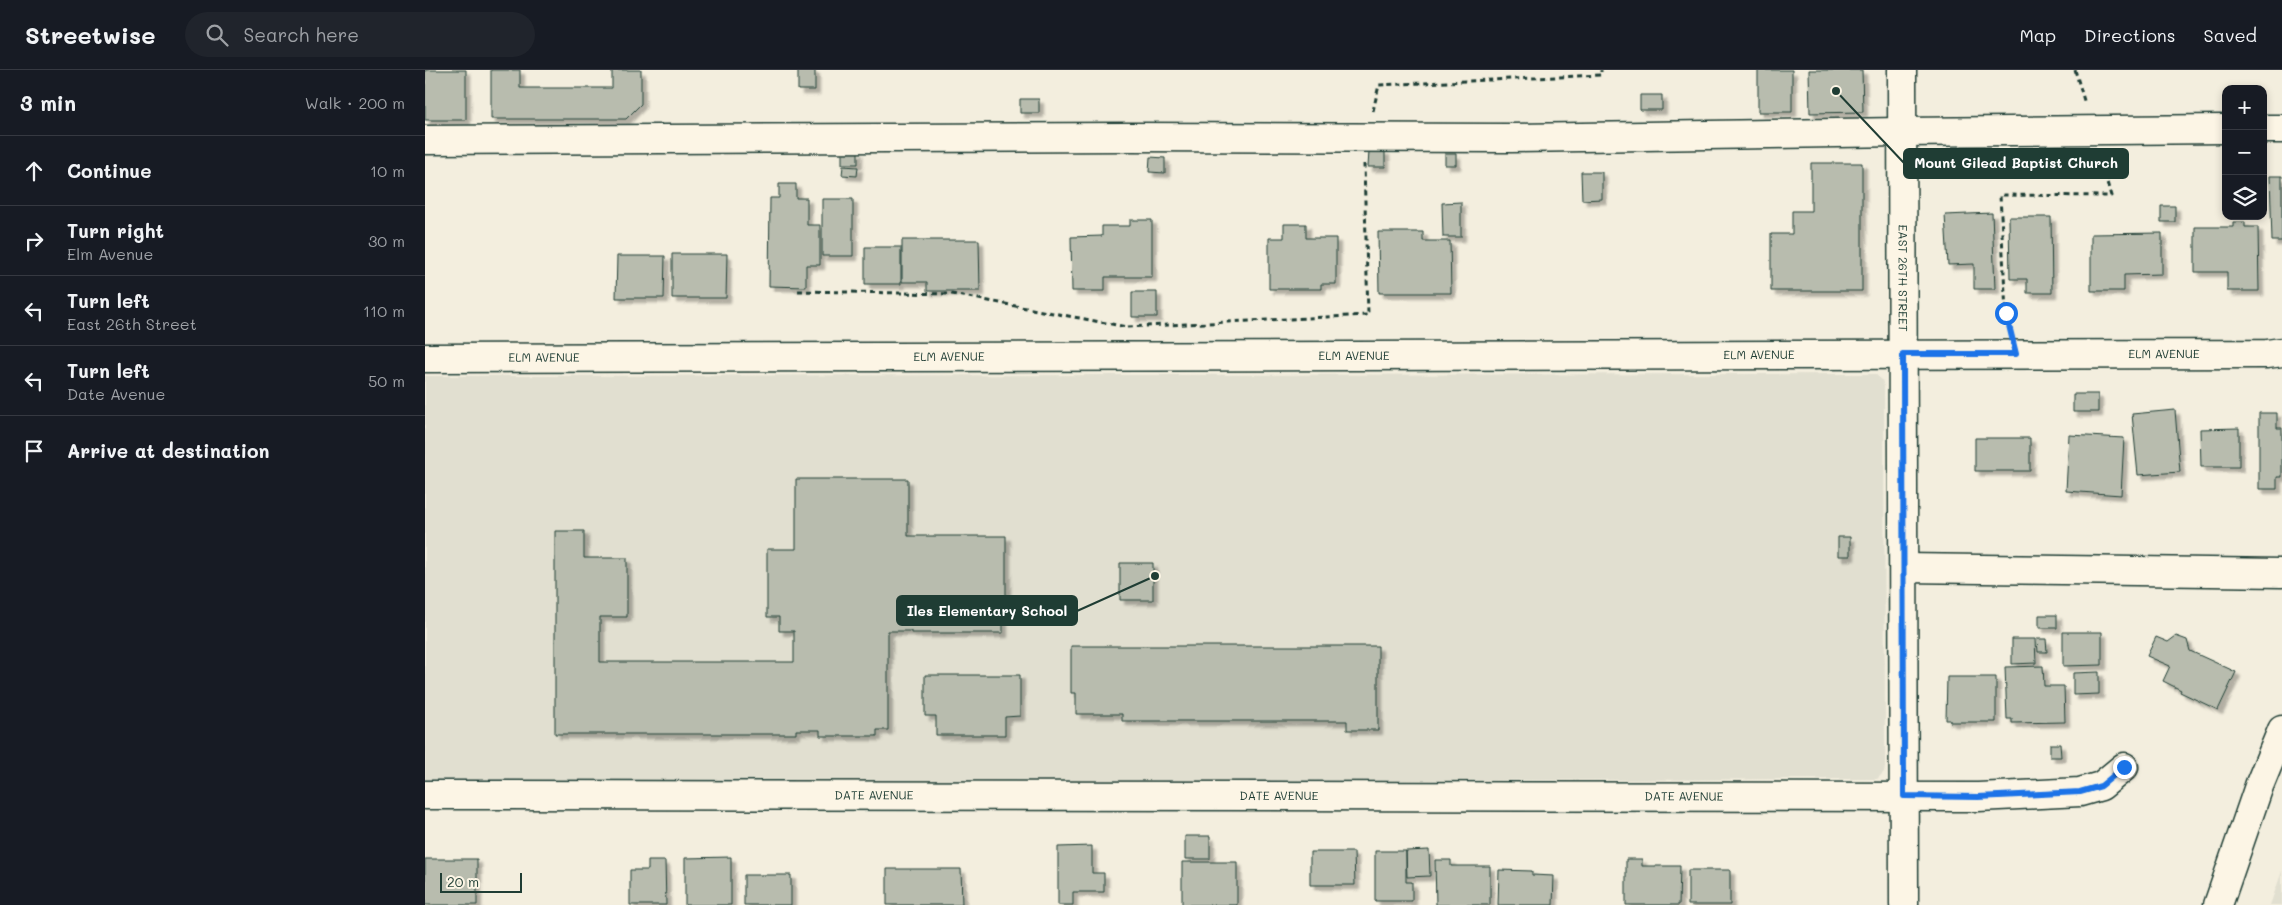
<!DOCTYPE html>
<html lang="en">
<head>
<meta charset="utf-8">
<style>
	:root { --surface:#171b24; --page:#20242c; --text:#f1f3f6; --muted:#9ea1a6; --line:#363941 }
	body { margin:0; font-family:Mali,sans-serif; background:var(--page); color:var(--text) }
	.controls { position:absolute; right:15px; top:15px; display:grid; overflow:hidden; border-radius:10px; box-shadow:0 2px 8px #0003 }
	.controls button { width:45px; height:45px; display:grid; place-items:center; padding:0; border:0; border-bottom:1px solid var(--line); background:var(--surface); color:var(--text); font:25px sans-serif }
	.scale { position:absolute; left:15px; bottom:12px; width:82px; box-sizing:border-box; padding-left:5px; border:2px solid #1f3d34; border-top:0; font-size:14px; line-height:18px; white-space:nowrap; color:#1f3d34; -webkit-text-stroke:4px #fcf5e5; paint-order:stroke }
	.stop { position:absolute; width:15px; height:15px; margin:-11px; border:4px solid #1a73e8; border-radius:50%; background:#fff }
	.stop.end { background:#1a73e8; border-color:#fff; box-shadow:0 1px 5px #0008 }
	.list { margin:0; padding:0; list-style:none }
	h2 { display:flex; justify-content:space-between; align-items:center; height:65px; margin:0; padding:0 20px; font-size:21px }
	h2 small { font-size:16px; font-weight:400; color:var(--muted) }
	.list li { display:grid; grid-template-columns:32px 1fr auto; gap:15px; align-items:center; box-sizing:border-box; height:70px; padding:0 20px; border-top:1px solid var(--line) }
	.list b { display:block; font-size:19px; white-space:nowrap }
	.list p { margin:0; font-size:16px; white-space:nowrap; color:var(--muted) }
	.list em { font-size:16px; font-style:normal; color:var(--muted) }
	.icon { flex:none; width:28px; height:28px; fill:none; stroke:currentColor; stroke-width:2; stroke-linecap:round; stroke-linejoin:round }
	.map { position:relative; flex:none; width:1857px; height:835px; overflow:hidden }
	header { display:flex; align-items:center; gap:30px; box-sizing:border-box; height:70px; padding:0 25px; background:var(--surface); border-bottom:1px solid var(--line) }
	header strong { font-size:24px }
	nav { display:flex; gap:28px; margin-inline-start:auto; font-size:18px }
	.search { width:350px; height:45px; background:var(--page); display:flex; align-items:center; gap:12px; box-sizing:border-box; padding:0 18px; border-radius:28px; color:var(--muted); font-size:19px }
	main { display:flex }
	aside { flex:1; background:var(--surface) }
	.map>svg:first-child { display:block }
	.built { fill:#e1dfd0 }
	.building { fill:#b8bcae; stroke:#1f3d34; filter:url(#shadow) }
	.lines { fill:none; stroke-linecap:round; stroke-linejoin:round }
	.minor-casing { stroke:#1f3d34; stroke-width:31 }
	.path { stroke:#1f3d34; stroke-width:3; stroke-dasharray:5 4; stroke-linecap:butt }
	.minor { stroke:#fcf5e5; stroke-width:28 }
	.route { stroke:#1a73e8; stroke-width:6 }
	.labels { text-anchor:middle; stroke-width:4; stroke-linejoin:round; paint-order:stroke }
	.street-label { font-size:12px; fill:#1f3d34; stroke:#fcf5e5 }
	.leader { fill:none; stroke:#1f3d34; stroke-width:2 }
	.callout-dot { fill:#1f3d34; stroke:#fcf5e5; stroke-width:2 }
	.callout { fill:#1f3d34; stroke:#1f3d34; stroke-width:2 }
	.callout-label { font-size:14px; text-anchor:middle; font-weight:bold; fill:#fff }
</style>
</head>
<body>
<header>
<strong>Streetwise</strong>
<div class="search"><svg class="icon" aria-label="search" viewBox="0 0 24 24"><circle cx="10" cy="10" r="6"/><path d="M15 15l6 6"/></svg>Search here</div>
<nav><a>Map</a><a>Directions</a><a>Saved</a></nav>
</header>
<main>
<aside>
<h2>3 min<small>Walk · 200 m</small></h2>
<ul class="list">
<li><svg class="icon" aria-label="ahead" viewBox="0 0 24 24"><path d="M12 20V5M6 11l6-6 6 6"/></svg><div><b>Continue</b></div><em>10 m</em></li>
<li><svg class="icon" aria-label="right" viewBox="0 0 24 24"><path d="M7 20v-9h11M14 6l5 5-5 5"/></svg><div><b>Turn right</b><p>Elm Avenue</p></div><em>30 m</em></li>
<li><svg class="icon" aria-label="left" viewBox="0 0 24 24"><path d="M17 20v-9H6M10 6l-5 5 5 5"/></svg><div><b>Turn left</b><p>East 26th Street</p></div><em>110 m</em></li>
<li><svg class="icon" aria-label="left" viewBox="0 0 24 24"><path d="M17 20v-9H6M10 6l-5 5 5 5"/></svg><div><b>Turn left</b><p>Date Avenue</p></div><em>50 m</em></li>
<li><svg class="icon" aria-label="arrive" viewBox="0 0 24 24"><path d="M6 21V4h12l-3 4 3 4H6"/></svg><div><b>Arrive at destination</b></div></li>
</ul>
</aside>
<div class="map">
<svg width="1857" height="835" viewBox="0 0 1857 835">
	<defs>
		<filter id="shadow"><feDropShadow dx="4.5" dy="4.5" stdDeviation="1" flood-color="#0004"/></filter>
	</defs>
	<rect width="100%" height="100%" fill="#f3eede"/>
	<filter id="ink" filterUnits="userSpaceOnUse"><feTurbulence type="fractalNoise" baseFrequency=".02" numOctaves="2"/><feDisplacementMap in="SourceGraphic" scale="10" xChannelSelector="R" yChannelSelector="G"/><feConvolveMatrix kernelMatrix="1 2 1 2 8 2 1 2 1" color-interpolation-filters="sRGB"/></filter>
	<g filter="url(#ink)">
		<path class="built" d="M1450 304 1457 310 1459 316 1460 696 1459 702 1452 709 0 714V306Z
			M1857 801V835H1845L1855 807Z"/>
		<path class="building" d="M0 0H41V50H0Z
			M66 0H95V18H187V0H216V34L201 49H66Z
			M373 0H390V20H373Z
			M1333 0H1367V42H1333Z
			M1384 0H1437L1438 42 1385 43Z
			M1215 25H1237V40H1215Z
			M595 29H614V43H595Z
			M417 81H433V94H417Z
			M944 81H960V97H943Z
			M1020 84H1031V95H1020Z
			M725 87 740 88V103L724 102Z
			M1386 93H1437V221H1346V164H1367V141H1386Z
			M418 96 433 97 432 106 417 105Z
			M1156 102H1177V129L1157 130Z
			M1845 106H1857V171H1847Z
			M354 114H371V128H382V155H395V195H381V217L344 216 345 128H354Z
			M397 129H428V186H397Z
			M1036 132V167H1018L1017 133Z
			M1736 136H1750V152H1736Z
			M1567 143 1570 219H1549V194L1523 195 1520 145Z
			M1584 147H1626L1627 223H1602V209H1585Z
			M705 150H727V207H680V221H647L646 167 677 166V156H705Z
			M1808 152H1820V157H1833L1834 221H1802V202H1770V157H1808Z
			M859 154H881V168H911V214H896V219H844V168H859Z
			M953 162H998V171H1025L1026 223H954Z
			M1737 163V204L1699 205V221H1666V164Z
			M477 170H554L555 221H502V212H477Z
			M440 177H476V214H440Z
			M247 184H302L301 228H247Z
			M192 186H240L239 228H191Z
			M707 222H732V247H707Z
			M1648 324H1673V342H1648Z
			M1750 340 1755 402 1713 405 1707 344Z
			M1834 343H1852V358H1857V407H1852V419H1834Z
			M1814 358V397H1776L1775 359Z
			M1644 365 1699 368 1696 425 1641 421Z
			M1550 368H1605V401H1550Z
			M371 409H483V466H581V546H578V563H486V561H463V660H452V666H395V660H371V664H130V461H159V488H202V547H175V592H369V561H354V547H342V479H371Z
			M1413 467H1425V486H1413Z
			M695 493H728V530H695Z
			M1614 545H1632V558H1614Z
			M1638 562H1677V595L1638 596Z
			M1751 566 1762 570 1765 581 1811 602 1793 640 1755 622 1756 620 1738 611 1745 596 1722 586 1731 567 1743 572Z
			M1587 569H1610L1611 593 1587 594Z
			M1612 569H1621L1622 582H1613Z
			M646 576H953V660H922V651H697V644H651V623H646Z
			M1618 596 1619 616H1639L1640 652 1587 653V649H1582L1580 597Z
			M1674 602V624L1648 625V603Z
			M500 605H595V646L580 647V665H511V646H500Z
			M1522 607H1571V652H1525V650H1521Z
			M1625 674H1635L1636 687H1625Z
			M760 766H785V789H760Z
			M667 776V803H679V822H648V835H633V777Z
			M1004 780 1005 806 982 807 981 781Z
			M950 781H981V812H987V831H950Z
			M885 782H929L930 815H885Z
			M306 787V835H260V788Z
			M0 789H52V835H0Z
			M1201 789H1217V796H1255L1254 835H1201Z
			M1010 790H1026V796H1065V835H1011Z
			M223 791H240L241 835H205V800H223Z
			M757 792H812V835H757Z
			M462 799H536L537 835H462Z
			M1074 800 1107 801V805L1129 806 1128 835H1073Z
			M1263 800H1305V835H1263Z
			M319 805H366V835H319Z"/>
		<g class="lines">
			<g class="minor-casing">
				<g id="minor">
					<path id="s1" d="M1477 0 1479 835"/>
					<path d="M1838 59H1857"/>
					<path d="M0 70 703 67 1085 68 1476 62 1801 59"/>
					<path id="s2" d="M0 288 1842 284 1857 282"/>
					<path d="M1479 498 1857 503"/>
					<path id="s3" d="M0 725 1553 727 1655 722 1676 716 1699 697"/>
					<path d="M1793 835 1834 716 1857 660"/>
				</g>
			</g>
			<path class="path" d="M1650 0 1660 34
				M948 41 954 15 1176 5V0
				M373 221 527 224 702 257 943 245 939 94
				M1584 257 1581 243 1575 125 1686 126 1675 88"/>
			<use href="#minor" class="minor"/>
		</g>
	</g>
	<g class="lines" filter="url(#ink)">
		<path class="route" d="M1581 243 1591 284H1478L1479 726 1553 727 1655 722 1676 716 1699 697"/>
	</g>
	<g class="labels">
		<g class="street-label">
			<text dy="4" stroke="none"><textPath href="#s1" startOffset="208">EAST 26TH STREET</textPath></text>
			<text dy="4" stroke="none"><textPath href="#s2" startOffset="1739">ELM AVENUE</textPath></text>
			<text dy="4" stroke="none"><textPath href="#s2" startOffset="1334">ELM AVENUE</textPath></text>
			<text dy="4" stroke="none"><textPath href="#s2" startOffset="524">ELM AVENUE</textPath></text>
			<text dy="4" stroke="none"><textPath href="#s2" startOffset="929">ELM AVENUE</textPath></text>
			<text dy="4" stroke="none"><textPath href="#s2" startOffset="119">ELM AVENUE</textPath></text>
			<text dy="4" stroke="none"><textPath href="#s3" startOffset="449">DATE AVENUE</textPath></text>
			<text dy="4" stroke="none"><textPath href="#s3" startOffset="854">DATE AVENUE</textPath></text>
			<text dy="4" stroke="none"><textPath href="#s3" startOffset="1259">DATE AVENUE</textPath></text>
		</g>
	</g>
	<path class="leader" d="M1411 21L1479 93M730 506L652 541"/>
	<g class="callout-dot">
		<circle cx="1411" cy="21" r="5"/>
		<circle cx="730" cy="506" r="5"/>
	</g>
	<g class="callout">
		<rect x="1479" y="79" width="224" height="29" rx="5"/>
		<rect x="472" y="526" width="180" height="29" rx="5"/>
	</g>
	<g class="callout-label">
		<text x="1591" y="98">Mount Gilead Baptist Church</text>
		<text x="562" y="546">Iles Elementary School</text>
	</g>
</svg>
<div class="controls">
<button>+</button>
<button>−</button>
<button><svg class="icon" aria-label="layers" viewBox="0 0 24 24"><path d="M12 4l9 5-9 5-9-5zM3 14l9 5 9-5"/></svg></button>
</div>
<div class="scale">20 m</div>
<div class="stop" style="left:1581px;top:243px"></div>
<div class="stop end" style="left:1699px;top:697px"></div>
</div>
</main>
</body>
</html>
